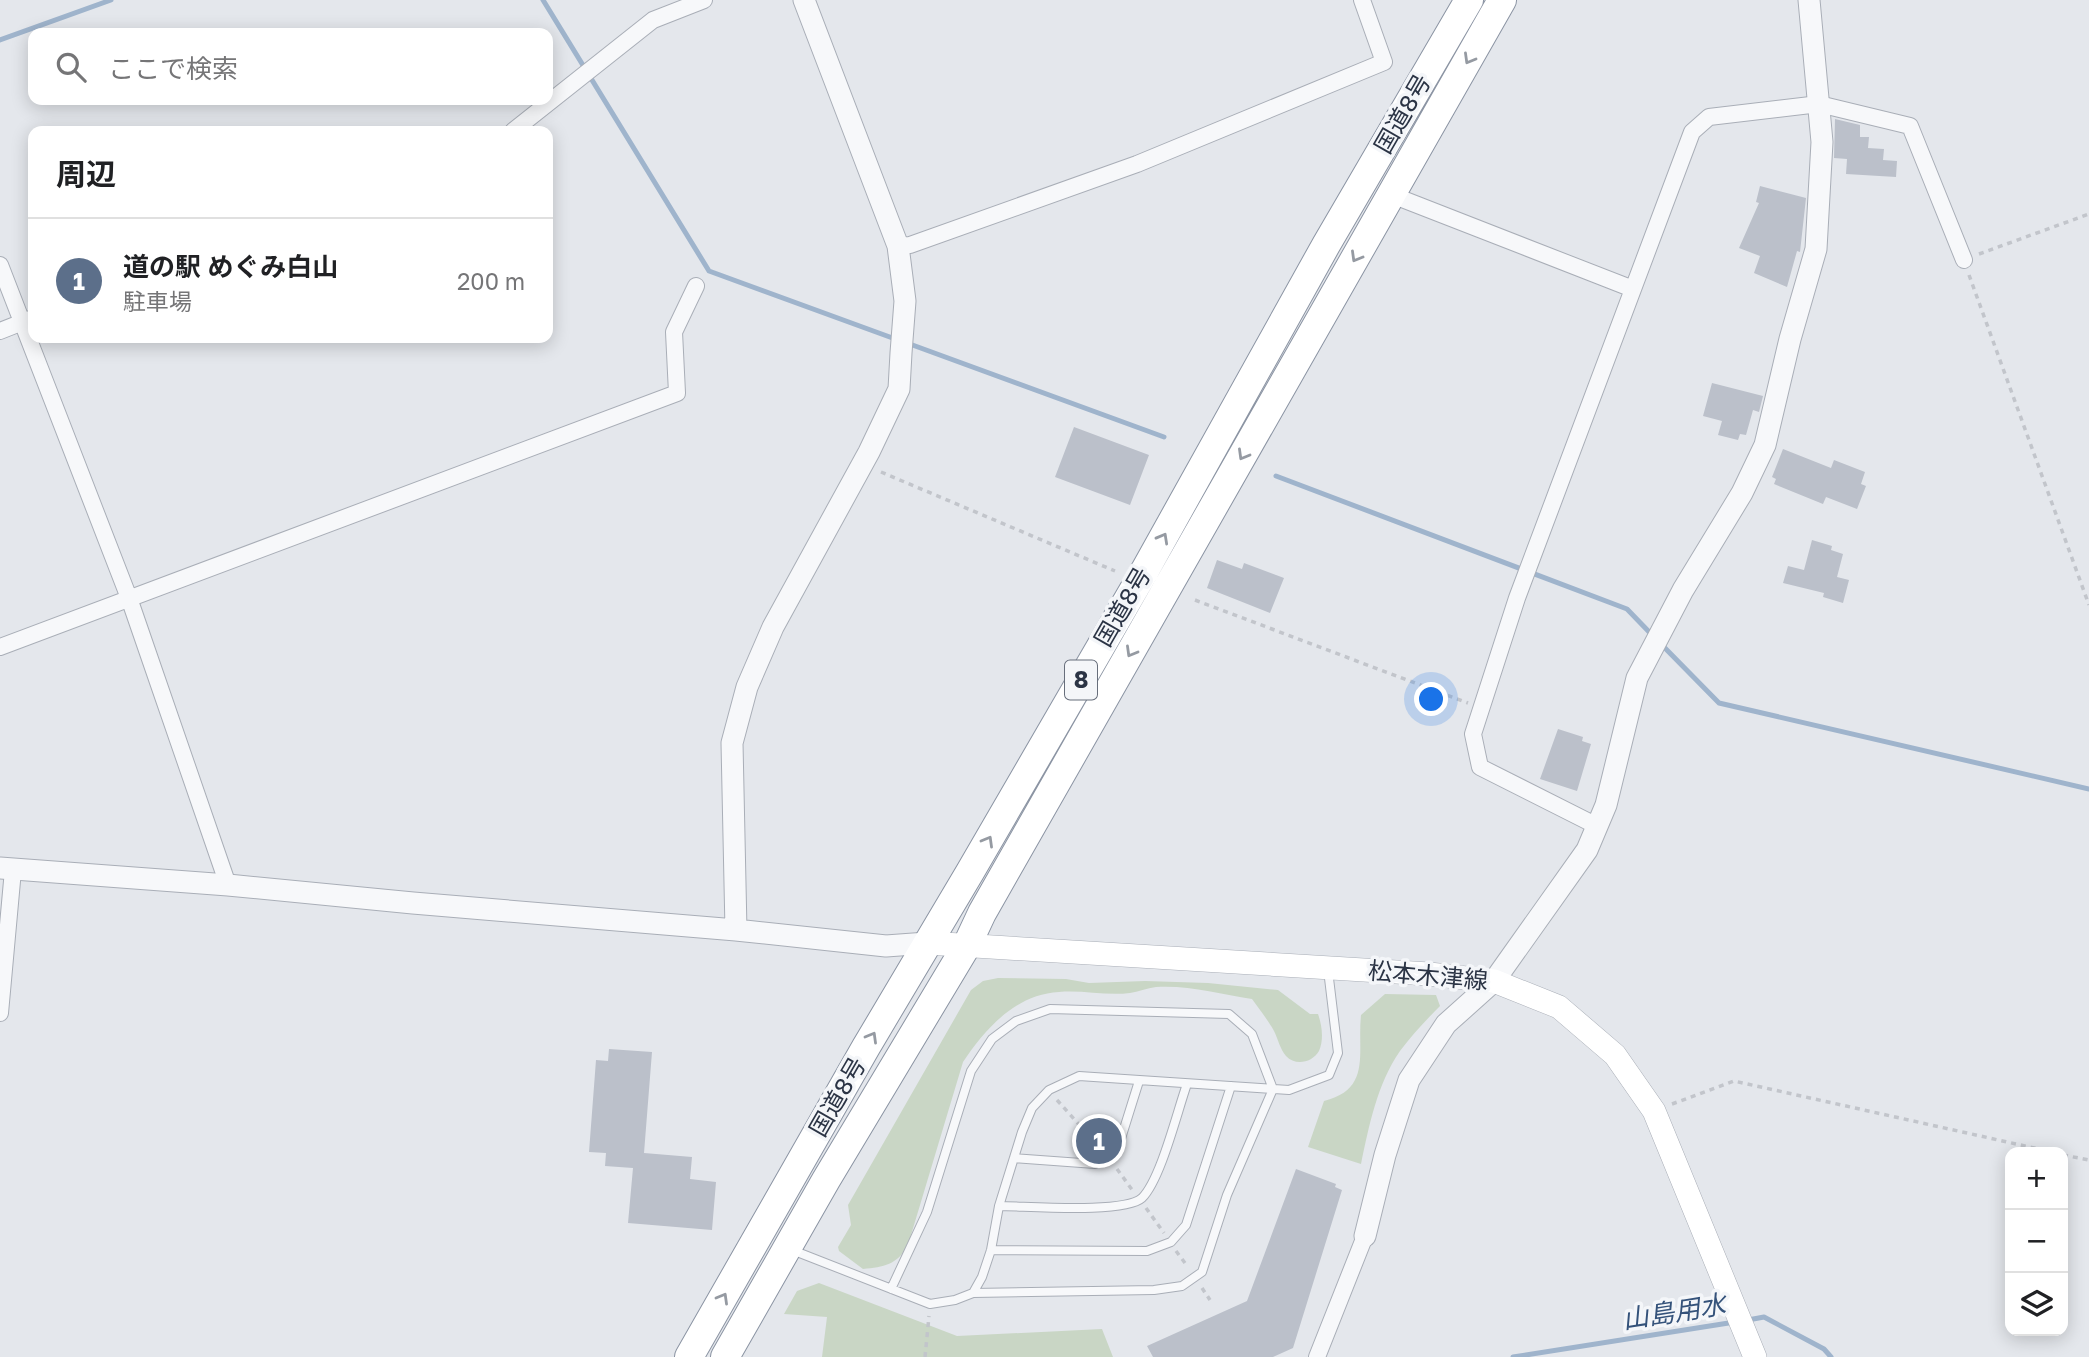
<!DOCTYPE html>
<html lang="ja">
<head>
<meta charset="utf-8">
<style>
	:root { --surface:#fff; --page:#f2f2f2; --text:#202124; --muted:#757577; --line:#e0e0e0; --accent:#d93025 }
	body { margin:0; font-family:"Golos Text","Noto Sans JP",sans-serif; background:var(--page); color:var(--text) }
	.controls { position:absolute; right:21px; bottom:21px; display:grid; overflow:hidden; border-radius:14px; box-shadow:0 4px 18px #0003 }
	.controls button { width:63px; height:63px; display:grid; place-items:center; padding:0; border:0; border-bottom:2px solid var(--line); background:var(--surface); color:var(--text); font:35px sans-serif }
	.you { position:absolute; left:1432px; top:700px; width:24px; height:24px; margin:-18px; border:5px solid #fff; border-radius:50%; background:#1a73e8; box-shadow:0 0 0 10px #1a73e833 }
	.badge { display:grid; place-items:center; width:46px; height:46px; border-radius:50%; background:var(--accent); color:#fff; font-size:23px; font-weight:700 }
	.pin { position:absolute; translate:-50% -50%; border:4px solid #fff; box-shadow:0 2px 7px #0006 }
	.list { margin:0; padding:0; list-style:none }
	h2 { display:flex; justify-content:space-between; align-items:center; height:91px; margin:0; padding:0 28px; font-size:30px }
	h2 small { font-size:23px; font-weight:400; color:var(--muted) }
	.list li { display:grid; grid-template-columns:46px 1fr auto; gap:21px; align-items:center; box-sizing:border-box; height:126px; padding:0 28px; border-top:2px solid var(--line) }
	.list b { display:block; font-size:26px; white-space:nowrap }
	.list p { margin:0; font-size:23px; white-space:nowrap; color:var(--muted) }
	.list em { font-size:23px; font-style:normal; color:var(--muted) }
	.icon { flex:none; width:38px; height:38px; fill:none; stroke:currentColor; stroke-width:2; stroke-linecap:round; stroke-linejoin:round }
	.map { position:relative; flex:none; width:2089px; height:1357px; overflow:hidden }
	.search { position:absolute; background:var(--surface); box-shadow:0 4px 18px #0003; left:28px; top:28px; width:525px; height:77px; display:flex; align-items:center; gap:18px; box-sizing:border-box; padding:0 24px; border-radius:14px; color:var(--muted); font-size:26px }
	.panel { position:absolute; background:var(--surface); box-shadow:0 4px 18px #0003; left:28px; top:126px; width:525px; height:217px; border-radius:14px }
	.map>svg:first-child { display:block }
	.green { fill:#c9d6c5 }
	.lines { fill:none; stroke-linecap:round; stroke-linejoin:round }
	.stream { stroke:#9fb4cc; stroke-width:5 }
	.building { fill:#bbc0ca }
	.service-casing { stroke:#a9aeb7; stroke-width:10 }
	.minor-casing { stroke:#a9aeb7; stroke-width:18 }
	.tertiary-casing { stroke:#a9aeb7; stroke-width:23 }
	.secondary-casing { stroke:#a9aeb7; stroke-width:24 }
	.trunk-casing { stroke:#8b94a3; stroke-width:30 }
	.path { stroke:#c2c5cb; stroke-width:3.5; stroke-dasharray:5 5; stroke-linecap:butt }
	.service { stroke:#f7f8fa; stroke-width:8 }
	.minor { stroke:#f7f8fa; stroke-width:16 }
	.tertiary { stroke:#f7f8fa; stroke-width:21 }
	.secondary { stroke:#fff; stroke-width:23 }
	.trunk { stroke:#fff; stroke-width:28 }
	.oneway { stroke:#959aa2 }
	.labels { text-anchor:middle; stroke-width:7; stroke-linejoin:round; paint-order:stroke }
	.shield { fill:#f4f6f9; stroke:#676e7b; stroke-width:2 }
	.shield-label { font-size:23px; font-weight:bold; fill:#2b3445 }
	.street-label { font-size:24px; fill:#2b3445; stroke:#f4f6f9 }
	.water-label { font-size:26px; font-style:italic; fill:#34527a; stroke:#f4f6f9 }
</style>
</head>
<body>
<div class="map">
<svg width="2089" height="1357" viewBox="0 0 2089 1357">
	<rect width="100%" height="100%" fill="#e4e7ec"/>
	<path class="green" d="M998 978 1066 979 1089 983 1145 981 1208 983 1278 990 1310 1014H1318C1322 1025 1324 1040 1319 1051 1312 1063 1295 1066 1286 1056 1280 1049 1278 1039 1274 1031 1268 1020 1259 1009 1252 999 1220 994 1189 985 1156 987 1147 988 1138 992 1130 993 1107 996 1083 990 1059 992 1016 994 985 1029 963 1062L908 1245C897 1265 884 1267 863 1269L839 1251 838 1247 851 1225 848 1205 971 990 983 981Z
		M1385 994 1436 995 1440 1006C1426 1020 1412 1035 1400 1051 1377 1084 1369 1126 1361 1164L1308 1147 1324 1101C1372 1089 1357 1053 1361 1015Z
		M819 1283 957 1336 1102 1329 1113 1357H822L827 1317 784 1314 797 1291Z"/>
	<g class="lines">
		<path class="stream" d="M543 0 709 271 898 340
			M0 40 111 0
			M907 343 1164 437
			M1276 476 1627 609 1654 637
			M1661 644 1719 703 2089 789
			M1748 1320 1764 1317 1824 1349 1831 1357
			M1513 1357 1735 1322"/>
	</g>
	<path class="building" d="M1835 119 1860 125V137H1869L1868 148 1884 149 1883 160 1897 161 1896 177 1846 174 1847 159 1834 158Z
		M1760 186 1806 198 1800 252 1797 251 1787 287 1754 273 1760 256 1739 248 1759 203 1756 202Z
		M1712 383 1763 396 1759 412 1753 410 1746 435 1740 434 1738 440 1718 435 1722 421 1703 416Z
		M1074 427 1149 455 1130 505 1055 477Z
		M1783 449 1831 468 1834 460 1865 472 1861 484 1866 486 1857 509 1826 497 1823 504 1774 484 1776 479 1772 477Z
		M1812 540 1832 546 1831 550 1843 554 1837 577 1849 580 1843 603 1823 597 1824 593 1783 583 1788 566 1804 570Z
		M1217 560 1242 569 1244 563 1284 578 1270 613 1207 588Z
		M1558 729 1583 737 1582 741 1591 744 1577 791 1540 779Z
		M609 1049 652 1052 644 1153 692 1157 690 1179 716 1182 712 1230 628 1223 633 1168 605 1166 606 1153 589 1152 596 1060 608 1061Z
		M1296 1169 1336 1184 1335 1187 1342 1190 1293 1348 1273 1357H1153L1147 1346 1247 1301Z"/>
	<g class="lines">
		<g class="service-casing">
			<path id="service" d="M1014 1158 1095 1164 1109 1158 1118 1148 1139 1081
				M999 1206C1027 1206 1124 1214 1142 1198 1161 1179 1177 1112 1187 1084
				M792 1250 930 1304 955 1300 973 1293 982 1277 991 1250 999 1206 1022 1132 1032 1108 1049 1090 1079 1076 1289 1090 1329 1075 1338 1053 1328 970
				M991 1250 1147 1251 1171 1242 1186 1225 1231 1086
				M891 1289 927 1212 971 1071 992 1039 1016 1021 1050 1009 1229 1014 1252 1034 1273 1089 1227 1195 1202 1272 1182 1286 1154 1290 973 1293"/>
		</g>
		<g class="minor-casing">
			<path id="minor" d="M513 131 653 20 704 0
				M1392 195 1633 289
				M898 246 910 245 1137 164 1384 62 1362 0
				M0 265 129 598 228 885
				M0 331 33 318
				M0 647 677 393 674 332 696 286
				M1597 826 1480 767 1473 734 1517 598 1692 132 1709 117 1819 104 1910 126 1964 260
				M0 1013 13 870
				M1317 1357 1365 1236"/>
		</g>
		<g class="tertiary-casing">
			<path id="tertiary" d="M0 868 228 885 413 903 736 930 886 946 927 943
				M736 930 732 743 747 687 773 627 869 452 899 389 901 353 905 301 898 246 804 0
				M1365 1236 1385 1155 1409 1080 1446 1024 1494 981 1587 850 1606 805 1637 678 1683 590 1742 493 1765 445 1790 339 1816 249 1822 142 1809 0"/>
		</g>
		<g class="secondary-casing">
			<path id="secondary" d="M927 943 1429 974 1494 981 1559 1007 1615 1055 1654 1111 1755 1357"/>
		</g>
		<g class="trunk-casing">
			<path id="trunk" d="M689 1357 866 1047 970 872 1144 572 1326 245 1469 0
				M725 1357 826 1180 967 945 982 913 1502 0"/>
		</g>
		<path class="path" d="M1979 254 2089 214
			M1969 275 2089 605
			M881 472 1115 571
			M1195 600 1468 703
			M1057 1100 1101 1149
			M1672 1104 1734 1081 2052 1152
			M2063 1155 2089 1160
			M1117 1169 1133 1191
			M1146 1208 1164 1233
			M1176 1251 1188 1267
			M1202 1288 1210 1300
			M925 1357 929 1316"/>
		<use href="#service" class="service"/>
		<use href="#minor" class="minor"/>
		<use href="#tertiary" class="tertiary"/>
		<use href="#secondary" class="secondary"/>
		<use href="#trunk" class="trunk"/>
	</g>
	<defs><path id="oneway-chevron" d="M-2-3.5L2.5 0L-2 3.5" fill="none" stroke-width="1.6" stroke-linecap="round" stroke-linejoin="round" transform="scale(1.75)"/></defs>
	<g class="oneway">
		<use href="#oneway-chevron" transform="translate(1469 59) rotate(120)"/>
		<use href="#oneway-chevron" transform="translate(1356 257) rotate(120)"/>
		<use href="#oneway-chevron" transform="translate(1243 455) rotate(120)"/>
		<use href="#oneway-chevron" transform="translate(1163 538) rotate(-61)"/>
		<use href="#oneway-chevron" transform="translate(1131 652) rotate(120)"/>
		<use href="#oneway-chevron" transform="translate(988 841) rotate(-60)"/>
		<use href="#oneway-chevron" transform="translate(872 1037) rotate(-60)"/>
		<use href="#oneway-chevron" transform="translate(723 1298) rotate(-60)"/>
	</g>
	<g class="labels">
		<rect class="shield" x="1065" y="660.5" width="32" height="39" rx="5"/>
		<g class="shield-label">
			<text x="1081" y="688">8</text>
		</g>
		<g class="street-label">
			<text transform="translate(1403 114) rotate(-60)" y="8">国道8号</text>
			<text transform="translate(1123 607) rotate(-60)" y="8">国道8号</text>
			<text transform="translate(1428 976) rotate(5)" y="8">松本木津線</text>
			<text transform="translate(838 1097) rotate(-60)" y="8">国道8号</text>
		</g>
		<g class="water-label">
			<text transform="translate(1674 1312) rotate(-9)" y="9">山島用水</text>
		</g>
	</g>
</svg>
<div class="controls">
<button>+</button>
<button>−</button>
<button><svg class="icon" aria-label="layers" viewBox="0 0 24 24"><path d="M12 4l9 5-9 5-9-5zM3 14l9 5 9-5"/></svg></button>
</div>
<div class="you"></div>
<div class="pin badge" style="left:1099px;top:1141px;background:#5c6f8a">1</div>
<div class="search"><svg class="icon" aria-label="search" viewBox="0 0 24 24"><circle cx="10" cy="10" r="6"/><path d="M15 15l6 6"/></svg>ここで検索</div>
<section class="panel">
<h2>周辺<small></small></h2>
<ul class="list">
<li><span class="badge" style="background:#5c6f8a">1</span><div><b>道の駅 めぐみ白山</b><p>駐車場</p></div><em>200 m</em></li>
</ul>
</section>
</div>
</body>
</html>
